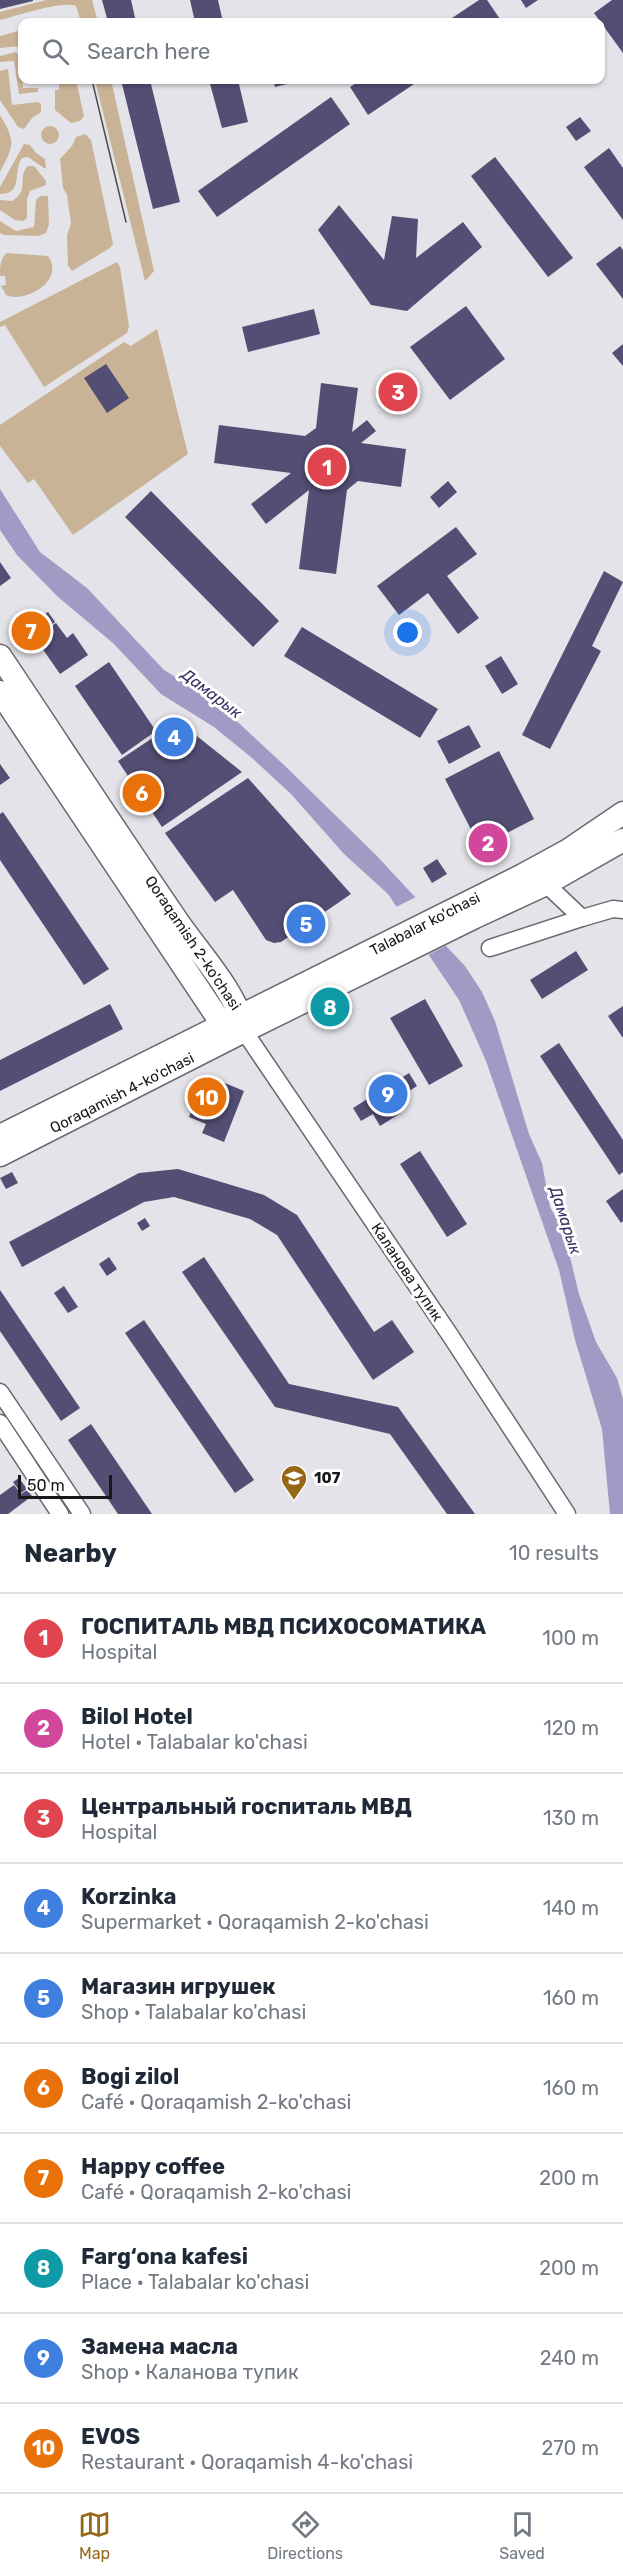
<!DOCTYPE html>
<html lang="en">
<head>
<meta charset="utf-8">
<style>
	:root { --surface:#fff; --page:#f2f2f3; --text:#1f2937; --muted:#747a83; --line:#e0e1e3; --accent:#976718 }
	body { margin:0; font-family:Rubik,sans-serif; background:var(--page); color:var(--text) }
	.scale { position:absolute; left:18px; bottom:15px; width:94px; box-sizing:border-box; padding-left:6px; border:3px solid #18181a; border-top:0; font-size:16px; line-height:21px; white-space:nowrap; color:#18181a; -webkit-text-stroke:4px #fff; paint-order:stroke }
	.you { position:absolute; left:408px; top:633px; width:21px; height:21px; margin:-15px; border:4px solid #fff; border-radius:50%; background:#1a73e8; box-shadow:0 0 0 9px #1a73e833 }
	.badge { display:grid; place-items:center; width:39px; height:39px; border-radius:50%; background:var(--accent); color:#fff; font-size:20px; font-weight:700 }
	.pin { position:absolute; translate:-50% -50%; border:3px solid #fff; box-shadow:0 2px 6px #0006 }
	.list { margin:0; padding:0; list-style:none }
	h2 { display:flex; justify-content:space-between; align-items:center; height:78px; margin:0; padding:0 24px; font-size:26px }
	h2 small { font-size:20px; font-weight:400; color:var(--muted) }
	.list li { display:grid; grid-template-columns:39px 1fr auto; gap:18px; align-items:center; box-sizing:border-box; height:90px; padding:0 24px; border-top:2px solid var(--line) }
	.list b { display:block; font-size:22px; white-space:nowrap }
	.list p { margin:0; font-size:20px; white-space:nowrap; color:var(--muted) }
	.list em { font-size:20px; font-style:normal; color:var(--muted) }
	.icon { flex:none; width:33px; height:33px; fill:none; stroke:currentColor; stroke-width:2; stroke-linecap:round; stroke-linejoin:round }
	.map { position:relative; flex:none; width:623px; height:1514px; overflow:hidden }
	.search { position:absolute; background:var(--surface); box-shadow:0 2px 4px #0004; left:18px; right:18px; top:18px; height:66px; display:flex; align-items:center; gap:15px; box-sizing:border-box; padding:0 21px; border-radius:12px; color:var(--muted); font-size:22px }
	.sheet { height:978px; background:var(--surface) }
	nav { display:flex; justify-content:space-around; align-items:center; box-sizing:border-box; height:84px; border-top:2px solid var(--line); background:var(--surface); font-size:16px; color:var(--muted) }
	nav a { display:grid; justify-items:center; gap:3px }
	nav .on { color:var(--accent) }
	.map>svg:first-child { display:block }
	.green { fill:#c9b396 }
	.water { fill:#a09bc4 }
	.pier { fill:#e3e3e9 }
	.building { fill:#534e73 }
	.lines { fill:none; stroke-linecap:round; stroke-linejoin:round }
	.minor-casing { stroke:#69696f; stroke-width:19 }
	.major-casing { stroke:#69696f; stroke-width:25 }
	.minor { stroke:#fff; stroke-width:16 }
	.major { stroke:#fff; stroke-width:22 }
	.tram { stroke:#4c4c4f; stroke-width:1.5 }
	.labels { text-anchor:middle; stroke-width:6; stroke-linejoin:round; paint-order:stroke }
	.street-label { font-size:15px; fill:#18181a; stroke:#fff }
	.poi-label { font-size:15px; font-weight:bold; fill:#18181a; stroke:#fff; text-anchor:start }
	.water-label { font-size:16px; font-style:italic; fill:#3a3064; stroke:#fff }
</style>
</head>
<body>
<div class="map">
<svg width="623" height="1514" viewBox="0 0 623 1514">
	<rect width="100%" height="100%" fill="#e3e3e9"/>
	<path class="green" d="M46 0H92L98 22H81L76 6C63 0 16 16 0 20V12Z
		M22 30V46L0 48V36Z
		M15 52 20 55 23 88H38V92L19 94 14 61 0 62V56Z
		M8 69 12 105 38 102 41 104V112L32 118 24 129 18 127 0 100V71Z
		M59 80H76L84 116 80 121 71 123 55 110V90H59Z
		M95 80H111L154 271 145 281Z
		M0 115C16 142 14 145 0 172Z
		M41 135a9 9 0 1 1 18 0a9 9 0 1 1-18 0Z
		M85 134 91 140 113 244 110 248 72 271 68 266 67 235 71 223 67 195 63 188 60 159 72 146 76 137Z
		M24 144 30 145 36 153 45 159 46 168H44L28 157 22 158C12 172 24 194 0 194V187Z
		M28 166H34L46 181V185L30 191 27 199V218L23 221 15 220 0 210V200L12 201C31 189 16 178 28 166Z
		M40 196H48L49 224 46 233 38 236 4 235 0 233V221L16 231 34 227 36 200Z
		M7 253 48 256C66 280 25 304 6 295L1 286 6 285 5 276H0C0 268 0 258 7 253Z
		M117 262 120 267 129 326 127 333 44 387 5 325 0 327V322Z
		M157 329 188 454 73 535 34 479 28 483 0 446V425L124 342 131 346Z"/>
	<path class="water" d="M0 489 40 552 87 588 164 670 216 702 284 765 376 855 415 897 446 946 465 966 482 992 495 1021 529 1134 542 1163 550 1207 564 1232 579 1294 596 1342 617 1378 623 1399V1514H610L602 1429 575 1340 559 1270 486 1061 459 1000 388 894 344 854 291 794 252 758 214 727 161 694 114 644 57 596 17 555 0 530Z"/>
	<path class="pier" d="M418 896 449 944 426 956 394 908Z"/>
	<path class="building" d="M0 0H33V1L0 9Z
		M102 0H131L136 22H108Z
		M190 0H218L223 22H195Z
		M479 0H487L502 22H446Z
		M521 0H538L526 8Z
		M612 0H623V53L594 13Z
		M121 80H150L180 202 153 209Z
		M209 80H238L248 122 222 128Z
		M273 80H286L287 84 275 87Z
		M361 80H420L368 115 350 87Z
		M331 97 350 124 217 217 198 191Z
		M580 117 591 131 576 141 566 127Z
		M609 148 623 168V220L584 167Z
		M495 157 573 258 548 277 471 176Z
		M339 205 384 260 392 216 418 219 416 258 463 222 482 247 407 311 371 305 318 230Z
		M620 246 623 250V299L596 264Z
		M466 306 505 359 450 400 410 347Z
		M314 309 320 334 248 352 242 327Z
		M623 344V366L612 353Z
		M106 364 129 398 107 413 84 378Z
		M321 383 358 388 352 432 367 420 376 431 361 443 406 449 401 487 358 481 347 490 336 574 299 569 309 490 266 524 251 504 291 473 214 463 219 425 305 436 316 428Z
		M448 481 457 492 439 508 430 497Z
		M151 491 279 621 253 647 125 517Z
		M456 527 477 554 447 576 479 618 458 634 428 593 399 615 377 586Z
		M0 562 11 578 0 586Z
		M604 571 623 582 592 646 601 651 550 749 522 735Z
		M48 612 55 622 35 636 27 626Z
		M56 623 67 638 73 633 88 655 60 674 35 638Z
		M302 627 438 709 420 738 284 656Z
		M501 656 518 684 502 694 485 666Z
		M109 662 156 731 122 755 75 686Z
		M178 721 242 772 162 827 118 761Z
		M469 725 481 747 449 764 437 741Z
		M499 751 534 819 480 847 445 779Z
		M0 764 10 778 0 785Z
		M248 778 351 894 281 942 274 943 266 940 233 890 215 902 165 833Z
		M3 812 109 969 84 985 0 860V814Z
		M437 859 447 874 432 883 423 868Z
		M576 951 588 970 542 999 530 980Z
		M338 996 344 1007 322 1018 317 1007Z
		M425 999 463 1066 429 1085 390 1018Z
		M110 1004 123 1029 0 1091V1060Z
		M623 1006V1038L608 1016Z
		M559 1043 623 1140V1172L619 1175 540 1056Z
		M409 1073 417 1086 393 1101 401 1113 380 1126 373 1114 361 1121 353 1108Z
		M220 1081 244 1091 224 1142 202 1133 206 1124 189 1117 201 1085 216 1091Z
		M420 1151 467 1224 447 1237 400 1164Z
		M178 1169 264 1195 297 1215 374 1332 392 1320 414 1352 373 1380 277 1235 250 1219 174 1197 144 1202 22 1267 9 1242 139 1173Z
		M12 1172 18 1183 6 1189 0 1178Z
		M623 1189V1221L621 1223 606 1201Z
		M145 1218 150 1226 142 1231 137 1223Z
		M109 1257 117 1269 107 1276 99 1264Z
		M204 1257 289 1384 398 1407 475 1514H447L390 1434 275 1407 182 1272Z
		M64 1286 78 1307 68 1313 54 1293Z
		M0 1290 80 1408 61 1421 0 1331Z
		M144 1320 254 1480 235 1493 125 1333Z
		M91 1424 152 1514H118L68 1440Z
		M19 1478 27 1489 21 1493 13 1482Z
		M14 1485 21 1494 27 1490 32 1496 8 1514H0V1495Z"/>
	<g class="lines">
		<g class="minor-casing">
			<path id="minor" d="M546 884 582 918 613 909 623 910
				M490 948 582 918
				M244 1031 450 1335 567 1514
				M0 1392 82 1514
				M0 1423 60 1514"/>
		</g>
		<g class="major-casing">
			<path id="major" d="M0 656C59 744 116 832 176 919 195 948 238 994 243 1027
				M0 692 222 1024 235 1028
				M0 1136 523 875 567 851 623 813
				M0 1155 244 1031 475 917 546 884 623 840"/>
		</g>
		<use href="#minor" class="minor"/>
		<use href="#major" class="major"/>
		<path class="tram" d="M92 80 126 222"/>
	</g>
	<defs>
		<g id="school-pin" transform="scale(1.35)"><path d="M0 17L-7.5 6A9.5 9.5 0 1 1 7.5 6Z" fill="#976718" stroke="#fff"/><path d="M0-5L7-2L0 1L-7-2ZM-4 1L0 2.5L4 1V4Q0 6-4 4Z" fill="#fff"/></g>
	</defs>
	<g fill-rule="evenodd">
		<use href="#school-pin" x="294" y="1478"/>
	</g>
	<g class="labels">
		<g class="street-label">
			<text transform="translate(425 924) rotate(-27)" y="5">Talabalar ko'chasi</text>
			<text transform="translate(193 943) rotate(56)" y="5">Qoraqamish 2-ko'chasi</text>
			<text transform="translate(122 1093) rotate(-27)" y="5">Qoraqamish 4-ko'chasi</text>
			<text transform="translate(407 1272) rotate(56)" y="5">Каланова тупик</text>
		</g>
		<g class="poi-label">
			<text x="314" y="1483">107</text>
		</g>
		<g class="water-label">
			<text transform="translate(212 693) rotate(37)" y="6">Дамарык</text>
			<text transform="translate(566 1220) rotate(72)" y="6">Дамарык</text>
		</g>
	</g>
</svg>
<div class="scale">50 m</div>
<div class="you"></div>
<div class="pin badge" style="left:327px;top:467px;background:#e0444e">1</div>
<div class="pin badge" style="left:488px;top:843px;background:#d1479c">2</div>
<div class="pin badge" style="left:398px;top:392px;background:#e0444e">3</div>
<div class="pin badge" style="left:174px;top:737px;background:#3f7fe0">4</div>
<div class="pin badge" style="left:306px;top:924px;background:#3f7fe0">5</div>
<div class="pin badge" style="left:142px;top:793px;background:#e8710a">6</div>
<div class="pin badge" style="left:31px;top:631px;background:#e8710a">7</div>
<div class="pin badge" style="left:330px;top:1007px;background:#0f9aa8">8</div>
<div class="pin badge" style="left:388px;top:1094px;background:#3f7fe0">9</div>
<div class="pin badge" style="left:207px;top:1097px;background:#e8710a">10</div>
<div class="search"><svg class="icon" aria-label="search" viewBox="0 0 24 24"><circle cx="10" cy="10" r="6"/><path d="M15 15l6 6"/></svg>Search here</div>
</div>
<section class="sheet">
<h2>Nearby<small>10 results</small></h2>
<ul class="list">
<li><span class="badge" style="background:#e0444e">1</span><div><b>ГОСПИТАЛЬ МВД ПСИХОСОМАТИКА</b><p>Hospital</p></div><em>100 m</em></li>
<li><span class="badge" style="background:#d1479c">2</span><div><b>Bilol Hotel</b><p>Hotel · Talabalar ko'chasi</p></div><em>120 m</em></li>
<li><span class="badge" style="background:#e0444e">3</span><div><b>Центральный госпиталь МВД</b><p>Hospital</p></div><em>130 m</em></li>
<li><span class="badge" style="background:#3f7fe0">4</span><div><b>Korzinka</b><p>Supermarket · Qoraqamish 2-ko'chasi</p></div><em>140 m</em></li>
<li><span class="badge" style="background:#3f7fe0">5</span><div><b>Магазин игрушек</b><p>Shop · Talabalar ko'chasi</p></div><em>160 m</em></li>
<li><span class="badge" style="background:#e8710a">6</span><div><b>Bogi zilol</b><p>Café · Qoraqamish 2-ko'chasi</p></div><em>160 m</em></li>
<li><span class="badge" style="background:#e8710a">7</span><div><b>Happy coffee</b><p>Café · Qoraqamish 2-ko'chasi</p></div><em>200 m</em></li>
<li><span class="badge" style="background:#0f9aa8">8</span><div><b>Farg‘ona kafesi</b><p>Place · Talabalar ko'chasi</p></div><em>200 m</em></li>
<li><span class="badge" style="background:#3f7fe0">9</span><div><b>Замена масла</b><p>Shop · Каланова тупик</p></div><em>240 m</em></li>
<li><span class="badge" style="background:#e8710a">10</span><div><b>EVOS</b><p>Restaurant · Qoraqamish 4-ko'chasi</p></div><em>270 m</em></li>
</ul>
</section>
<nav>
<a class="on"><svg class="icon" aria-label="map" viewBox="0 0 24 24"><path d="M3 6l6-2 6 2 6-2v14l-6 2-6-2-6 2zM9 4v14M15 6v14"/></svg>Map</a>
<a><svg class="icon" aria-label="directions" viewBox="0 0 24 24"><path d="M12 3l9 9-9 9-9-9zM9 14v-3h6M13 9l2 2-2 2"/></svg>Directions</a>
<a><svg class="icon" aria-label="saved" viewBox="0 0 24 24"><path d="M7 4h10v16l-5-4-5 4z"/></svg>Saved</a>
</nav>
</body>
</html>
